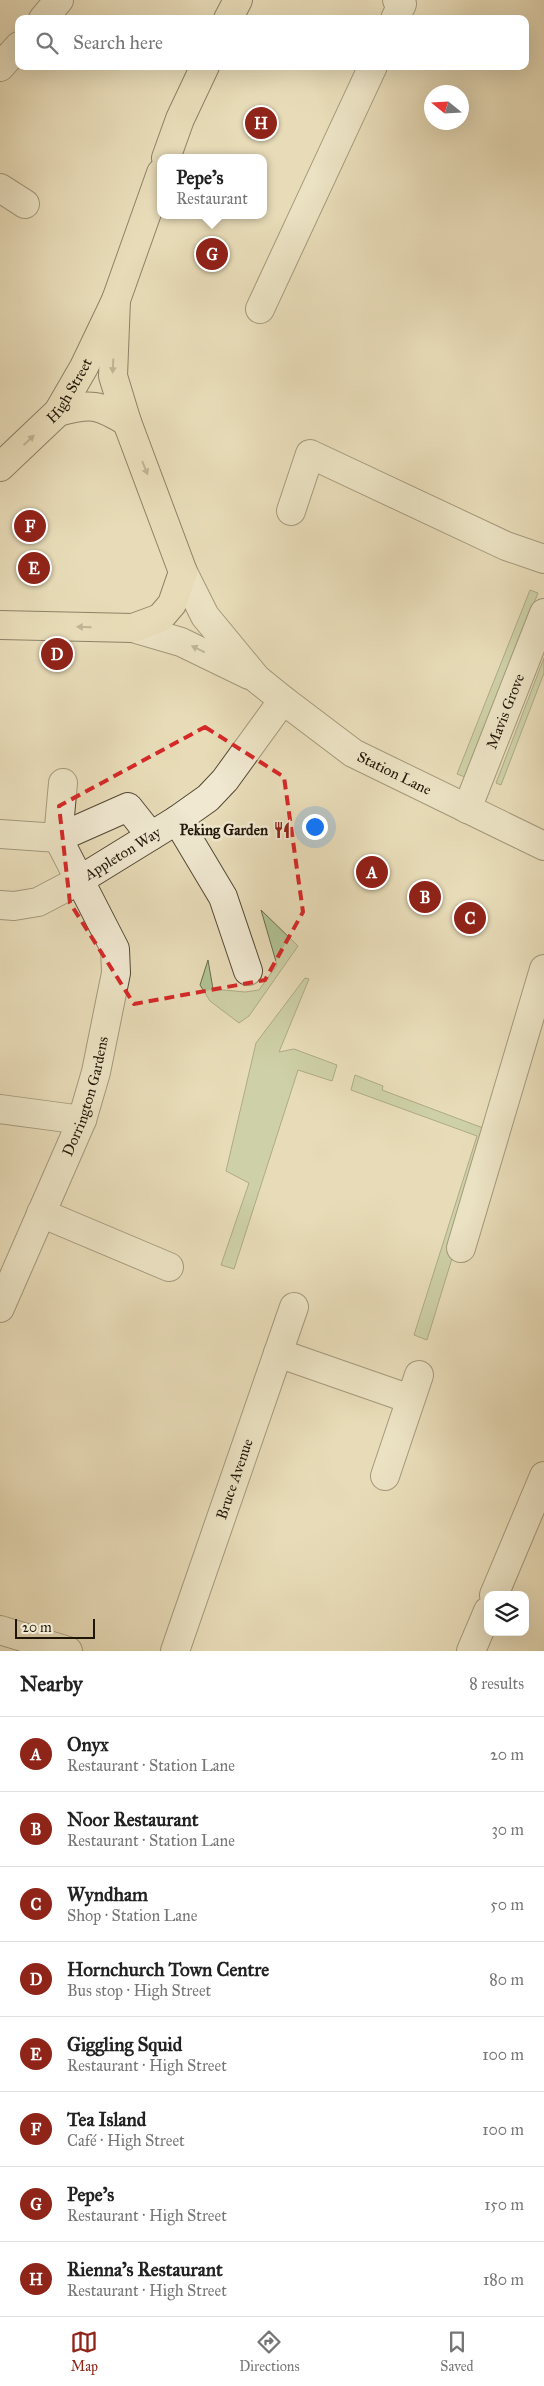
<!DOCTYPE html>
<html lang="en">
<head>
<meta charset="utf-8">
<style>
	:root { --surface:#fff; --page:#f6f6f6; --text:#222; --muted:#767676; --line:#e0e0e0; --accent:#8f2418 }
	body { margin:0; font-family:"IM FELL Great Primer",serif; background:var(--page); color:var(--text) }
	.controls { position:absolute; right:15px; bottom:15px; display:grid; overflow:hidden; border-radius:10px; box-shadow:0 5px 20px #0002 }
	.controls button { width:45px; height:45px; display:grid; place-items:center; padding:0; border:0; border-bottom:1px solid var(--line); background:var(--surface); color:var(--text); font:25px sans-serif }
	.compass { position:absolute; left:424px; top:85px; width:45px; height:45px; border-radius:50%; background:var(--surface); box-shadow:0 5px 20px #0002; rotate:288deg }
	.scale { position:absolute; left:15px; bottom:12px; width:80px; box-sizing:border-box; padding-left:5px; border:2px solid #201608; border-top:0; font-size:14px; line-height:18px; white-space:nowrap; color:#201608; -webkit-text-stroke:4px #f0e8d1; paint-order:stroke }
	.you { position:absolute; left:314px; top:826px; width:18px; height:18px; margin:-12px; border:4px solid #fff; border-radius:50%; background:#1a73e8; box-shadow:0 0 0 8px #1a73e833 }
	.badge { display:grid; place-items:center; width:32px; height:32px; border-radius:50%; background:var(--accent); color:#fff; font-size:16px; font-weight:700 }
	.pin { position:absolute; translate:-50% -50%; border:2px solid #fff; box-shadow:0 1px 5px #0006 }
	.popup { position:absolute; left:157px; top:154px; width:110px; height:65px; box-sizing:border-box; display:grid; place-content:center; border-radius:10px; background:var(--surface); filter:drop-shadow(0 1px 4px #0005); font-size:16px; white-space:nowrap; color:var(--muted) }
	.popup b { font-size:19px; color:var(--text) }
	.popup::after { content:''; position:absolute; left:50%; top:100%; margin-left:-10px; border:10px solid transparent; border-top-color:var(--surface) }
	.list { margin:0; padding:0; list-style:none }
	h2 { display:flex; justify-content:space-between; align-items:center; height:65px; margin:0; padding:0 20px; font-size:21px }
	h2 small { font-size:16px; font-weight:400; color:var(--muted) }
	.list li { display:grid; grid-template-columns:32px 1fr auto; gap:15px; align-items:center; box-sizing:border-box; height:75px; padding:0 20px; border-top:1px solid var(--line) }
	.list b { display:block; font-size:19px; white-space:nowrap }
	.list p { margin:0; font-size:16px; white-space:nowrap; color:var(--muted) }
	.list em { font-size:16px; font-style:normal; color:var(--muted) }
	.icon { flex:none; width:28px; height:28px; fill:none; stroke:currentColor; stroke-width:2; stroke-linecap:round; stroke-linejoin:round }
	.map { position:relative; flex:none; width:544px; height:1651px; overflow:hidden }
	.search { position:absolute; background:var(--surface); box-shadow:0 5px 20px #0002; left:15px; right:15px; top:15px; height:55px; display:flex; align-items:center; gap:12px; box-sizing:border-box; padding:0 18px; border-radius:10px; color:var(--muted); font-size:19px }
	.sheet { height:665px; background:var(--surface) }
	nav { display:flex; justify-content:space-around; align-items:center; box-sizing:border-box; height:70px; border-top:1px solid var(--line); background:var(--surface); font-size:14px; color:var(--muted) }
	nav a { display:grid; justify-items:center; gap:2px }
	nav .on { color:var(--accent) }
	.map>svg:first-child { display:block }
	.green { fill:#b0c293; stroke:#686c4e }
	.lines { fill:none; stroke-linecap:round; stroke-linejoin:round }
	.minor-casing { stroke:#524834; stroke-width:30 }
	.major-casing { stroke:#201608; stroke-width:30 }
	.minor { stroke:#f0e8d1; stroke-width:28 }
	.major { stroke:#e8dcb8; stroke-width:28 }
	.oneway { fill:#8e8369 }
	.oneway2 { fill:#928a77 }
	.marked { fill:none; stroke:#d62828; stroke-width:4; stroke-dasharray:10 6; stroke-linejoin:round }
	.labels { text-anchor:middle; stroke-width:5; stroke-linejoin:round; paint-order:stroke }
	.street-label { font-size:15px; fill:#201608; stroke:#f0e8d1 }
	.poi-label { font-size:15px; font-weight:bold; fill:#201608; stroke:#f0e8d1; text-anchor:end }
</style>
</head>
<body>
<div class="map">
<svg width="544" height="1651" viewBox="0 0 544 1651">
	<rect width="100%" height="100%" fill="#e8dcb8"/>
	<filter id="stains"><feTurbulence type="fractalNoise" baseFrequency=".004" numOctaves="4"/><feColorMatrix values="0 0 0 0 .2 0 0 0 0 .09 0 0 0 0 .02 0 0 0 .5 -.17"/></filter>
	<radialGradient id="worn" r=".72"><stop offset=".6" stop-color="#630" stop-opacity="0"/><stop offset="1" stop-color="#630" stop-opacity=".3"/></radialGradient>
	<path class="green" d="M530 590 538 593 465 777 457 774Z
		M544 658V673L501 785 496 783Z
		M261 910 298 946 249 1016 239 1023 210 1001 200 985 208 960 213 989 245 992 259 990 277 965Z
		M305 978 309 979 279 1052 294 1049 337 1065 332 1081 298 1070 234 1269 221 1265 249 1183 226 1171 256 1043Z
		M355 1075 383 1086 382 1090 491 1131 427 1340 414 1335 477 1136 351 1090Z"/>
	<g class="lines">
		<g class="minor-casing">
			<g id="minor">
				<path d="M43 19 59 0"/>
				<path d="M395 19 402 4 397 0"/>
				<path d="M0 67 19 46"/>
				<path d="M0 188 25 204"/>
				<path d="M260 309 373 66"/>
				<path d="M291 511 310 454 506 546 544 559"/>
				<path id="s1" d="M183 572 205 616 257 679 283 700 353 753 544 846"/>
				<path d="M133 628 181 642 249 675"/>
				<path id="s2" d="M467 809 544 613"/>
				<path d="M177 820 223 897 248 971"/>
				<path d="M0 834 58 838 63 783"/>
				<path id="s3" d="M0 905 14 906 38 902 78 881 177 820 208 798 225 780 283 700"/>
				<path d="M0 1109 82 1120"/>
				<path d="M41 1213 169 1267"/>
				<path d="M461 1248 544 969"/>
				<path id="s4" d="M0 1308 82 1120 96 1072 116 973 115 949 58 838 128 807 151 836"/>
				<path d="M278 1353 410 1399"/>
				<path d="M385 1476 419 1375"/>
				<path d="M494 1595 544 1476"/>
				<path d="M0 1630 68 1651"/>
				<path id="s5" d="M175 1651 294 1307"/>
				<path d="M471 1651 488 1611"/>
			</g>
		</g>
		<g class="major-casing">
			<g id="major">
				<path d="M228 19 238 0"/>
				<path d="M166 158 180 119 205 66"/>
				<path d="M58 412C91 403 98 404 127 422"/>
				<path id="s6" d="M0 467 58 412 84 367 116 300 161 173"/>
				<path d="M0 625 133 628 160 618 172 604 183 572 127 422 113 376 116 300"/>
			</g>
		</g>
		<use href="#minor" class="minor"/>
		<use href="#major" class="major"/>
	</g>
	<defs><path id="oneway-solid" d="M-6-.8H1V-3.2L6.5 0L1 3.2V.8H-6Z" transform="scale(1.25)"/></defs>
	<g class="oneway">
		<use href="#oneway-solid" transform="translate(113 366) rotate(93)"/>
		<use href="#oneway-solid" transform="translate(29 440) rotate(-43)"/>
		<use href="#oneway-solid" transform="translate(145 468) rotate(68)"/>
		<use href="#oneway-solid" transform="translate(84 627) rotate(-179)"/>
	</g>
	<use class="oneway2" href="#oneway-solid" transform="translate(198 649) rotate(-154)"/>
	<path d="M0 0H544V1651H0ZM205 727 284 777 303 912 265 980 134 1004 70 903 59 806Z" fill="#e8dcb8" fill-opacity=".55" fill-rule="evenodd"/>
	<path class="marked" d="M205 727 284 777 303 912 265 980 134 1004 70 903 59 806Z"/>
	<defs>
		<g id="restaurant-bare" transform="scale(1.35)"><path d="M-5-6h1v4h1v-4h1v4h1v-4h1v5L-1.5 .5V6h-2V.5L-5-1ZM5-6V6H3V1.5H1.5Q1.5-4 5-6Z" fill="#8f2418" stroke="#f0e8d1" stroke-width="2.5" paint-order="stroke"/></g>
	</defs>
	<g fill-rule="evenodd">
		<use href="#restaurant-bare" x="282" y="830"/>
	</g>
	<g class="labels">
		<g class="street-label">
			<text dy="5" stroke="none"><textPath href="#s6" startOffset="104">High Street</textPath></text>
			<text dy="5" stroke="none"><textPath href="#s2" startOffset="105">Mavis Grove</textPath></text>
			<text dy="5" stroke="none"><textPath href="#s1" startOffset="298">Station Lane</textPath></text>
			<text dy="5" stroke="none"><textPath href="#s3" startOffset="136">Appleton Way</textPath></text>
			<text dy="5" stroke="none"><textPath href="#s4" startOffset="229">Dorrington Gardens</textPath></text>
			<text dy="5" stroke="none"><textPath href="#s5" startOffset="182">Bruce Avenue</textPath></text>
		</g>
		<g class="poi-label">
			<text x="268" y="835">Peking Garden</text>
		</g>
	</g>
	<rect width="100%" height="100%" filter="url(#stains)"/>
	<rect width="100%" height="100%" fill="url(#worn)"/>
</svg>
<div class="controls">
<button><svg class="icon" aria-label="layers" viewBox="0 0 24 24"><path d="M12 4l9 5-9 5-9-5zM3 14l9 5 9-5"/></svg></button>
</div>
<svg class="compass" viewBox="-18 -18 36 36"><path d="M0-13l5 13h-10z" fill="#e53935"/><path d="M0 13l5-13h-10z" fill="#767676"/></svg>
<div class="scale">20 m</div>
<div class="you"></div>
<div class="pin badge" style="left:372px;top:872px">A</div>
<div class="pin badge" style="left:425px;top:897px">B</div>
<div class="pin badge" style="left:470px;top:918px">C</div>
<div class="pin badge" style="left:57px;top:654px">D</div>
<div class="pin badge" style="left:34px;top:568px">E</div>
<div class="pin badge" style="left:30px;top:526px">F</div>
<div class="pin badge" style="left:212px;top:254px">G</div>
<div class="popup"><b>Pepe's</b>Restaurant</div>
<div class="pin badge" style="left:261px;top:123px">H</div>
<div class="search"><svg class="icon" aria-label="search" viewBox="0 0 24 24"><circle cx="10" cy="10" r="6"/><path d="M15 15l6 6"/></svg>Search here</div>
</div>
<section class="sheet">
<h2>Nearby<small>8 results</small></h2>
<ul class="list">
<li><span class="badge">A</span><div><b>Onyx</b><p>Restaurant · Station Lane</p></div><em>20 m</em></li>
<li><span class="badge">B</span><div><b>Noor Restaurant</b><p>Restaurant · Station Lane</p></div><em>30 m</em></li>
<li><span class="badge">C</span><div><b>Wyndham</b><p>Shop · Station Lane</p></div><em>50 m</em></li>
<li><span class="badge">D</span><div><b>Hornchurch Town Centre</b><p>Bus stop · High Street</p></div><em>80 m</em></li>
<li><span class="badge">E</span><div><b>Giggling Squid</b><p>Restaurant · High Street</p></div><em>100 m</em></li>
<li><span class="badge">F</span><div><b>Tea Island</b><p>Café · High Street</p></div><em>100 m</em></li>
<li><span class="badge">G</span><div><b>Pepe's</b><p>Restaurant · High Street</p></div><em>150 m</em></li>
<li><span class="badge">H</span><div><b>Rienna's Restaurant</b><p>Restaurant · High Street</p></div><em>180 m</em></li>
</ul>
</section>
<nav>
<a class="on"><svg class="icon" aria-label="map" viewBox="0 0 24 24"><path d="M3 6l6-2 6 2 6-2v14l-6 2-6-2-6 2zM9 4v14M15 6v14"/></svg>Map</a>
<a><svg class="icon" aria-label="directions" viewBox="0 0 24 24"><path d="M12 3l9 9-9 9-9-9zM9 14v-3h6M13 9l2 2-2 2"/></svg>Directions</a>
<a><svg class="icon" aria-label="saved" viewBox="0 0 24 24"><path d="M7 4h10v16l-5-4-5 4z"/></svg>Saved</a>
</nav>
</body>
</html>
